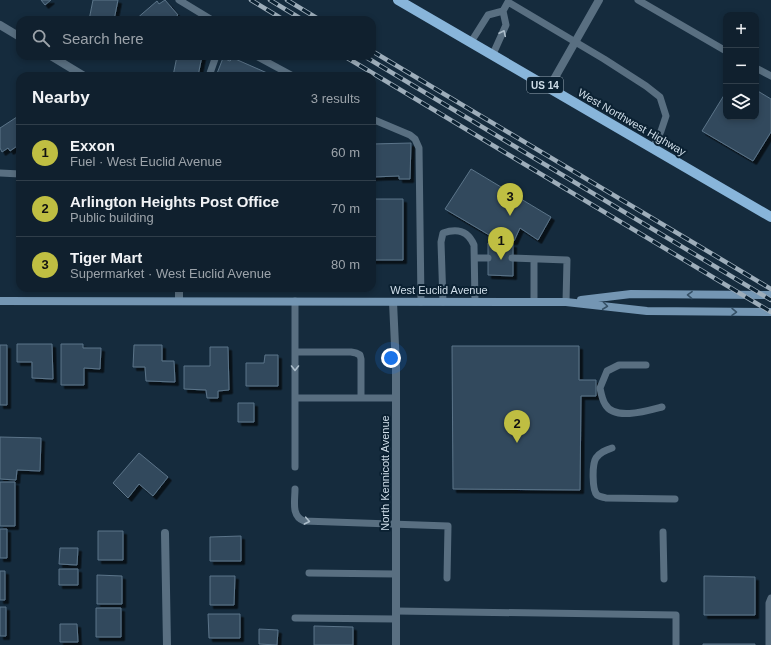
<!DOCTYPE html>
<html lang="en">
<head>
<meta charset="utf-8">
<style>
	:root { --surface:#10202e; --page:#1e2d3a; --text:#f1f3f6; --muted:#9ca3aa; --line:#303e4a; --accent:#bfbe42 }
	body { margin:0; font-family:Helvetica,sans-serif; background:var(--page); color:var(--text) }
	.controls { position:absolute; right:12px; top:12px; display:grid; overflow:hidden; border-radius:8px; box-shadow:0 2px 6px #0003 }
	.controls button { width:36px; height:36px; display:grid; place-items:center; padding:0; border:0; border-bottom:1px solid var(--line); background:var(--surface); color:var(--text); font:20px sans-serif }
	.you { position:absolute; left:391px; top:358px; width:14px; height:14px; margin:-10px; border:3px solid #fff; border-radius:50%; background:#1a73e8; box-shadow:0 0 0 6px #1a73e833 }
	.badge { display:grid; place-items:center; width:26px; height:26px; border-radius:50%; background:var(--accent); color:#111; font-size:13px; font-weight:700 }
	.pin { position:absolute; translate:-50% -33px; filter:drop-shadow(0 1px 2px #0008) }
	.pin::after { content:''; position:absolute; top:21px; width:14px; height:12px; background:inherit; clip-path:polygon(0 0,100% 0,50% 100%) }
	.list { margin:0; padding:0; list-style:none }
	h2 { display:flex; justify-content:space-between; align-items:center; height:52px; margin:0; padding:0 16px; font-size:17px }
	h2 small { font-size:13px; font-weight:400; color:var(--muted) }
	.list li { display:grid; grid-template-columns:26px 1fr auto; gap:12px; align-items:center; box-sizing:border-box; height:56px; padding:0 16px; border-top:1px solid var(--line) }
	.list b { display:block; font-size:15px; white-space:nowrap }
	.list p { margin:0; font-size:13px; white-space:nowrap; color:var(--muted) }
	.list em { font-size:13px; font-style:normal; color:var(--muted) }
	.icon { flex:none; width:22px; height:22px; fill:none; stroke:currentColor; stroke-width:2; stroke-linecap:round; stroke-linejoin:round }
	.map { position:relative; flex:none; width:771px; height:645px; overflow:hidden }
	.search { position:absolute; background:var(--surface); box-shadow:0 2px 6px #0003; left:16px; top:16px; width:360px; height:44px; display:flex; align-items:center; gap:10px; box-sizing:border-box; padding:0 14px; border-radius:12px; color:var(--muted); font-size:15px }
	.panel { position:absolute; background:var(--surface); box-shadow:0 2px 6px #0003; left:16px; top:72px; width:360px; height:220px; border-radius:12px }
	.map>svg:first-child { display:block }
	.building { fill:#334a5d; stroke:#5b7489; filter:url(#shadow) }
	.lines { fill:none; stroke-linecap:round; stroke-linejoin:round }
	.lane { stroke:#596f81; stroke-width:7 }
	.street { stroke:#596f81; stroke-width:8 }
	.secondary { stroke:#7496b3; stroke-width:8 }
	.primary { stroke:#88b5da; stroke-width:10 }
	.rail-casing { stroke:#9dadba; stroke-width:4.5 }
	.rail { stroke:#0b2132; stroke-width:3; stroke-dasharray:9; stroke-linecap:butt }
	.oneway { stroke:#acbdca }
	.oneway2 { stroke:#355066 }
	.labels { text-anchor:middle; stroke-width:4; stroke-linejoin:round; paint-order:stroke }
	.shield { fill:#0b2132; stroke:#95a5b2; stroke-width:1 }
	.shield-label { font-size:10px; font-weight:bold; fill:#d0dee9 }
	.street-label { font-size:11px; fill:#d0dee9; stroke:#0b2132 }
</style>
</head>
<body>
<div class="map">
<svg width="771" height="645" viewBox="0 0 771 645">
	<defs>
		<filter id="shadow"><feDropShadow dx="3.5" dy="3.5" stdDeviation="0" flood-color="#0009"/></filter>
	</defs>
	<rect width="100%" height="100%" fill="#152b3d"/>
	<path class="building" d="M41 0H51L45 5Z
		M93 0H118L114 20H89Z
		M165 0 178 15 172 20H135L157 1 159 4Z
		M177 56H202L198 76H173Z
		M223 58 230 61 233 58 274 76H216Z
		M756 90 771 99V132L753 161 702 131 726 92V117H756Z
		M20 115V144L10 151 8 148 2 152 0 148V128Z
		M411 143 410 179H399V176L372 177V144Z
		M471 169 551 217 538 240 520 228 514 241 501 242 445 209Z
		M372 199H403V260H372Z
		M488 243 513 244V276L488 275Z
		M17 344H52L53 379 32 378V362H17Z
		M61 344H83V348H101L100 369 84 368V385H61Z
		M0 345H7V405H0Z
		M134 345H162V361H174L175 382 146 381 145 367H133Z
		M452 346H579V380H596V396H581L580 490 453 489Z
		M210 347H228L229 390 218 391V398H207L206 390 184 389V366H210Z
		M265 355H278V386H246V363H264Z
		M238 403H254V422H238Z
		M0 437 41 438 40 471 17 470 16 480 0 479Z
		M139 453 168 477 153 496 139 484 128 498 113 483Z
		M0 482H15V526H0Z
		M0 529H7V558H0Z
		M98 531H123V560H98Z
		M241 536V561H210V537Z
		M60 548H78L77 565 59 564Z
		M59 569H78V585H59Z
		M0 571H5V600H0Z
		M97 575 122 576V604H97Z
		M210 576H235L234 605H210Z
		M704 576 755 577V615H704Z
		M0 607H6V636H0Z
		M96 608H121V637H96Z
		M208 614H240V638H209Z
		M60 624H77L78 642H60Z
		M314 626 353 627V645H314Z
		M259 629 278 630 277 645 259 644Z
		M703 644H755V645H703Z"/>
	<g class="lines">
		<path class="lane" d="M179 0 212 20
			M638 0 726 51
			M471 42 488 15 503 11
			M493 54 506 25 503 11 508 2 604 59 646 86 660 97 666 116 661 131 653 148
			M256 56 293 76
			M756 68 771 76
			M209 76 216 56
			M372 119 410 135 415 139 419 148 421 302
			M0 173 20 174
			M475 258H488
			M512 258 567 260 566 302
			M295 301V467
			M443 302 441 242 443 233C458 228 468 231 474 245L475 302
			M534 302V259
			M295 352H351L356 353 360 355 361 359V398
			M646 365H619L607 371 600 388C601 393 602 399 605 404 614 421 647 411 662 407
			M295 398H396
			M612 448C606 450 600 452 596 458 592 464 592 490 597 495 600 497 603 497 606 498L675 499
			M295 489C295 501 291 516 304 521L448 526 447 578
			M663 532 664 579
			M309 573 396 574
			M396 611 676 615V645
			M295 618 396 619
			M769 645V603L771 598"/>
		<path class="street" d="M0 25 20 37
			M51 56 84 76
			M549 88 599 0
			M179 301V288
			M393 302 396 367V645
			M165 533 167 645"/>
		<path class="secondary" d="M581 300 631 294 771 295
			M0 301 566 302 647 311 771 312"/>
		<path class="primary" d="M398 0 771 217"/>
		<g class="rail-casing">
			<path id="rail" d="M251 0 284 20
				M270 0 303 20
				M287 0 320 20
				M372 51 771 289
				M344 56 771 312
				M364 56 771 300"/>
		</g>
		<use href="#rail" class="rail"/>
	</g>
	<defs><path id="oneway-chevron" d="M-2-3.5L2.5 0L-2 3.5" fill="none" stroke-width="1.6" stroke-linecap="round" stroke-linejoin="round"/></defs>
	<g class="oneway">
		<use href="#oneway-chevron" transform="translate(503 33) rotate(-64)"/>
		<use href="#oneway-chevron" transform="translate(295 368) rotate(90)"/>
		<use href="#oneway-chevron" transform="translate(307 521) rotate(11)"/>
	</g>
	<g class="oneway2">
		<use href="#oneway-chevron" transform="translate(690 295) rotate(-179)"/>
		<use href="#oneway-chevron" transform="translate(605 306) rotate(7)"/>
		<use href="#oneway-chevron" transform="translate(734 312) rotate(1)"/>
	</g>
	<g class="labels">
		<rect class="shield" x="527" y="77" width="36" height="16" rx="3"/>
		<g class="shield-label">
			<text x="545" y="89">US 14</text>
		</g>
		<g class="street-label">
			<text transform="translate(632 122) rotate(30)" y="4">West Northwest Highway</text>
			<text x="439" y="294">West Euclid Avenue</text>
			<text transform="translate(385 473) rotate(-90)" y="4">North Kennicott Avenue</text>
		</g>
	</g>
</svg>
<div class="controls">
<button>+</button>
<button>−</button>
<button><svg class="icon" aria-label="layers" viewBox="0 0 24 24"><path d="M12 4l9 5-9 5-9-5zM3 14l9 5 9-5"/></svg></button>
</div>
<div class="you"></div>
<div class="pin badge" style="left:501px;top:260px">1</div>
<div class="pin badge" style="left:517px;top:443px">2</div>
<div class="pin badge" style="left:510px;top:216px">3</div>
<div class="search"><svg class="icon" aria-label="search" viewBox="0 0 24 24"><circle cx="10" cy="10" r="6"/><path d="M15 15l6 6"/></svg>Search here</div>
<section class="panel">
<h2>Nearby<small>3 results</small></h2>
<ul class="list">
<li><span class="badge">1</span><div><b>Exxon</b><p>Fuel · West Euclid Avenue</p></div><em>60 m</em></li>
<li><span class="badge">2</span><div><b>Arlington Heights Post Office</b><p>Public building</p></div><em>70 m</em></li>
<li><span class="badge">3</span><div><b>Tiger Mart</b><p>Supermarket · West Euclid Avenue</p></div><em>80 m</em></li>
</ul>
</section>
</div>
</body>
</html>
